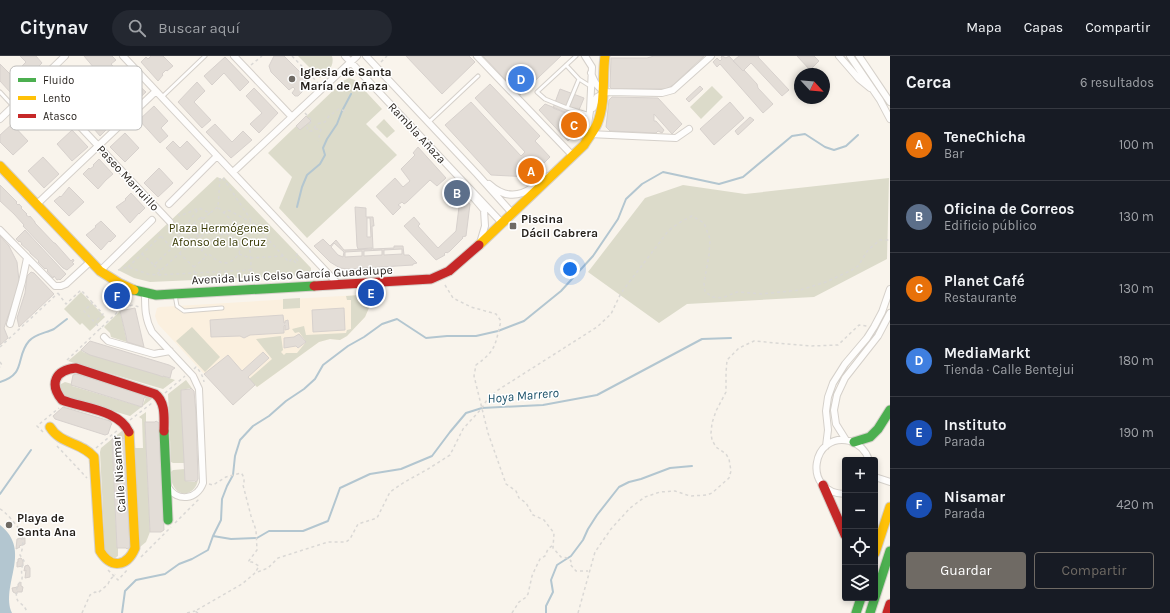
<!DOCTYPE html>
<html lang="es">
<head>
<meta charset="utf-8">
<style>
	:root { --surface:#171b24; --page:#242831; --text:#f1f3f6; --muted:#9ea1a6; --line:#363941; --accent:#6f6a64 }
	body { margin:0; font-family:Karla,sans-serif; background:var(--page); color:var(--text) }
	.controls { position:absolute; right:12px; bottom:12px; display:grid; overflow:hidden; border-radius:4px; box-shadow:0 2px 6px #0003 }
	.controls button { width:36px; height:36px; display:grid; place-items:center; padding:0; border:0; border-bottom:1px solid var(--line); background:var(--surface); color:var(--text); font:20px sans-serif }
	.compass { position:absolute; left:794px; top:12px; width:36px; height:36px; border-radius:50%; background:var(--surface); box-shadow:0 2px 6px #0003; rotate:116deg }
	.you { position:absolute; left:570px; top:213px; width:14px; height:14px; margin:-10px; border:3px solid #fff; border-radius:50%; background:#1a73e8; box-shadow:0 0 0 6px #1a73e833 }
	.badge { display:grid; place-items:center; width:26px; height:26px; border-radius:50%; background:var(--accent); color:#fff; font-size:13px; font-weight:700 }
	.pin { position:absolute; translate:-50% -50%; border:2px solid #fff; box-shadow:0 1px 4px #0006 }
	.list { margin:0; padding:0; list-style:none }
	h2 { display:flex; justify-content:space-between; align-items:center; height:52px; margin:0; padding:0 16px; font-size:17px }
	h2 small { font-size:13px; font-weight:400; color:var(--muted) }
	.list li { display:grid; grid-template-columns:26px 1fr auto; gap:12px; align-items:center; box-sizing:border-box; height:72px; padding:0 16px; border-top:1px solid var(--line) }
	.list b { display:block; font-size:15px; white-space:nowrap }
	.list p { margin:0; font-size:13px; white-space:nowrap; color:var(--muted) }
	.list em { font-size:13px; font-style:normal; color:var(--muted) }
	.actions { display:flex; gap:8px; padding:12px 16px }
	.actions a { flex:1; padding:9px 0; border:1px solid var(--accent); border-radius:4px; text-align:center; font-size:14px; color:var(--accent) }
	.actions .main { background:var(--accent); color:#fff }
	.icon { flex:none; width:22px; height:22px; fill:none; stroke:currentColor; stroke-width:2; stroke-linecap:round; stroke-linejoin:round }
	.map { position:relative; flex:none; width:890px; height:557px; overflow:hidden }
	header { display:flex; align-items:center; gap:24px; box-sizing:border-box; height:56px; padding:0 20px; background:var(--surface); border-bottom:1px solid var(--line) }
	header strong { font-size:19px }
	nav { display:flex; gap:22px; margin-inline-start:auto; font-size:14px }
	.search { width:280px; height:36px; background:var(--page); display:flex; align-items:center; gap:10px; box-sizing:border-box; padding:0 14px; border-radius:22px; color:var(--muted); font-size:15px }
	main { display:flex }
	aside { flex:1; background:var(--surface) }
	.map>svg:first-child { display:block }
	.built { fill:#fbf0df }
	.green { fill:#dcdbca }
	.water { fill:#b3c6d0 }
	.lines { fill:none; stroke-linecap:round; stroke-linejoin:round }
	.stream { stroke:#b3c6d0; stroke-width:2 }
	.building { fill:#e3ddd7; stroke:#d7d1cd; fill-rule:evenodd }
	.lane-casing { stroke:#d5d0ca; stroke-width:5 }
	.street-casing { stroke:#d5d0ca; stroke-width:8 }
	.fast-casing { stroke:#d5d0ca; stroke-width:11 }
	.slow-casing { stroke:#d5d0ca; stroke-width:11 }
	.jam-casing { stroke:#d5d0ca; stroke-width:11 }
	.path { stroke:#dad8d5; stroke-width:1.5; stroke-dasharray:3 3; stroke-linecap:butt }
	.lane { stroke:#fefdfc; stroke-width:3 }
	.street { stroke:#fefdfc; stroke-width:6 }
	.fast { stroke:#4caf50; stroke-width:9 }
	.slow { stroke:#ffc107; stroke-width:9 }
	.jam { stroke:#c62828; stroke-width:9 }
	.poi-dot { fill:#6f6a64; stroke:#fff; stroke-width:1.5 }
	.labels { text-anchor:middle; stroke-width:3; stroke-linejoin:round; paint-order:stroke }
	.poi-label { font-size:12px; font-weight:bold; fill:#241f1a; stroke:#fff; text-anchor:start }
	.street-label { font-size:12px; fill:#241f1a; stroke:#fff }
	.park-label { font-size:12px; fill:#393a04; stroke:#fff }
	.water-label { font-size:13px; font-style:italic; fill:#184f68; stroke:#fff }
	.key { fill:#fff; stroke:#bdbcba; stroke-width:1 }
	.key-label { font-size:11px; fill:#241f1a }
</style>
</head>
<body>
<header>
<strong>Citynav</strong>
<div class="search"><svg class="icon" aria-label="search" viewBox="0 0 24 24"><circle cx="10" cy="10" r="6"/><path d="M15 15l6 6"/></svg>Buscar aquí</div>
<nav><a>Mapa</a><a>Capas</a><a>Compartir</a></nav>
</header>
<main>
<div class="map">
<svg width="890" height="557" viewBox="0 0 890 557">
	<rect width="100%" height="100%" fill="#f9f4ec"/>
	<path class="built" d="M375 238 365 261 347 280 340 284 330 283 319 286 257 331 255 329 233 349 158 268 155 260 157 252 160 251Z"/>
	<path class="green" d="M298 0H332C335 11 327 16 320 22Z
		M349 22 355 24 382 53 366 68 397 99 307 182 279 152 292 121 268 97 343 25Z
		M712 30 723 41 701 63 690 51Z
		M384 63 395 75 387 82 376 71Z
		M217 121 222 123 224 121 311 212V216L308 219 150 226 134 222 118 214Z
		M889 122 887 203 814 241 687 248 659 267 588 216 645 142 683 129 745 138Z
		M81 236 105 261 90 275 82 267 80 269 64 253Z
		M375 238 365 261 347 280 340 284 330 283 319 286 257 331 249 323 272 303 256 283 281 280 283 294 281 296 284 299 286 297H297L306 286 299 276 295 277 292 273 304 270 306 279 346 277 347 274 351 273V244H347L346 240Z
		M300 242V252L283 253V243Z
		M120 255 127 286 111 281 110 277 104 271Z
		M192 271 220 301 205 316 176 285Z
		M81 294 83 296 159 319 163 321V320L175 324 163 333 68 305Z
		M186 324 194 335 191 332 181 334 185 407H173L171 406 168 338Z
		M65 326 72 328V330L142 351 146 341 144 338 153 342 130 360 66 341C62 337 59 333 61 328Z
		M146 356V366L145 367 150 476 146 486 140 491 135 392H143L142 363 139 361Z
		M123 374 125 384 123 382 112 384 117 492H118V500L115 502 109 500 105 495 100 396 101 392Z
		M185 413 186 425 196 426 198 423C197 437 180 444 173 429 171 425 172 420 171 416L173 414Z"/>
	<path class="water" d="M0 469C33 495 0 529 12 557H0Z"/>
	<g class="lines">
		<path class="stream" d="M297 151 302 131 307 119 320 108 325 99 323 92 327 83 337 68 342 55 351 38
			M0 326C27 318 15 301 29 285 35 278 46 277 54 273 58 270 63 266 67 263
			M0 438 31 394
			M213 480 231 483 257 482 269 475H303L328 465 340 432 370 418 401 413 432 400 450 376 466 357 482 352 543 349 597 339 702 283 731 282
			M122 557 125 535 136 524 165 518 179 508 192 503 208 494 213 480 221 464 222 443 227 430 233 419 235 400 240 384 253 370 269 360 286 345 304 333 315 323 323 309 348 290 364 281 382 268 397 263 426 282 447 280H476L498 275 524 265 561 235 593 200 618 163 626 143 642 128 663 116 719 128 743 121 792 80 805 78 825 91 834 94 846 90 858 79
			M546 557V550L553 536 551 524 557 509 571 500 583 484 588 473 597 459 619 431 629 426 641 423 670 412 692 410"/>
	</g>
	<path class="building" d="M20 0H36L42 7 37 12 36 11 35 12 36 13 18 31 16 29 15 31 16 32 11 37 0 25V8L12 20 19 11 20 12 26 6Z
		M84 0H112L116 4 111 8 125 22 129 18 135 24 134 25 146 36 131 50 113 33 117 29 104 15 100 19Z
		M151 0H163L173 10 167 15 166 14 162 18 163 19 158 25 141 6 146 1 148 3Z
		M274 0H284L311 27 298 40H295L292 37 295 33 293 31 289 34 271 16 269 10Z
		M406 0H469L475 6 442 38Z
		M483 0H561L520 39Z
		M654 0H704L673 29 666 33H612L610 31 611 2H647Z
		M722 0 726 2 729 0 743 15 744 14 757 28 758 32 773 48 763 57 720 8 717 11 713 6 717 2 720 5 722 3 721 1Z
		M739 0H759L758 1 789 34 782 40 751 7 743 15 733 5Z
		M797 0H814L819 5 810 14Z
		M225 1 249 26 240 35 224 17 212 29 204 20Z
		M197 26 205 35 194 46 211 64 202 72 178 46Z
		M490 28 540 80 535 85 550 101 530 121 491 119 445 69 471 46 521 100 525 96 475 42Z
		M700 30 703 33 689 46 686 43Z
		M254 32 278 57 259 77 250 68 262 57 246 40Z
		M560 33 584 42 576 61 553 52Z
		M612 41 658 42 682 68 672 78 654 58V65H656L664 74 662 77 658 75 656 77 610 75 606 71 609 44Z
		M730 46 744 62 714 89 700 73Z
		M98 47 105 54 104 55 115 65 100 80 94 73 95 72 83 62Z
		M545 48 580 62 575 75 568 85 539 54Z
		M154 50 168 65 161 72 168 80 160 87 139 64Z
		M306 60 311 65 300 74 296 70Z
		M750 61 754 64 738 79 735 75Z
		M12 68 28 85 13 99 0 86V79Z
		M215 68 232 86 243 75 252 84 231 102 206 76Z
		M72 74 88 91 72 105 57 88Z
		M125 77 139 92 125 106 110 91Z
		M173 85 180 92 187 85 201 100 187 114 166 92Z
		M418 91 446 122 437 130 430 124 407 146 404 148 402 146 398 149 401 151 393 159 376 140 395 122 403 131 410 125 401 113 415 99 413 97Z
		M43 101 59 118 44 132 28 115Z
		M99 103 113 118 106 124 98 133 83 118 89 112 90 113 94 110 93 109Z
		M159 112 173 127 158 141 144 127Z
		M450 127 470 148 466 180 462 181 463 182 450 195 447 197 446 196 444 198 445 199 436 204 404 170 414 161 420 168 418 170 438 192 456 175 459 151 443 134Z
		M0 129 17 146 16 147 18 149 19 148 22 151 21 152 27 158 26 159 29 161 30 160 35 166V167L54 187H55L71 205 73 203 74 205 72 206 74 208 67 214 63 212 23 170 24 169 14 158 0 145Z
		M69 131 84 146 69 160 54 145 60 140 61 141Z
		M131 137 145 152 139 158V157L130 167 116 151 126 144 125 143Z
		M355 151 366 152V161H373L374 170H372L373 193 394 192V190H403L404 199H409L417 207 413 208V209L348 213 340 212 330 206 314 190 323 183 330 190 336 184 344 194 372 193V192L358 193 357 190ZM367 162H370L371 181H367ZM334 187 344 196 343 201 338 199 331 191ZM402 193V198L384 199V194ZM382 194V199L364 200V195ZM362 195V200L345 201V196Z
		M101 165 116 180 110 186 109 185 101 194 86 179 96 171 95 170Z
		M25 174 66 218 60 224 59 223 57 224 54 220 53 222 47 215 48 214 46 212 45 213 38 206 39 205 30 197V196L21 188H22L20 185 19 186 16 183Z
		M0 180 9 190 17 206 19 225 16 237 4 272 8 282 0 289Z
		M31 216 34 217 54 238 19 271 17 262 25 237 27 220Z
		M135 252 144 291 127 286 126 280 120 255Z
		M344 252 345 274 313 276 312 254Z
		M283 259 284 267H285V265L288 264 289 273 285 274V269L284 270V277L250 279 244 282 240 280 211 281 210 264Z
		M299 278 306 286 298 292 296 290 284 292V282L294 281Z
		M90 285 169 309 175 312 172 314 170 322 163 320V321L158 319 90 299 81 294Z
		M263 296 269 302 248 321 255 329 233 349 204 318 228 299 242 315Z
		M77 318 144 338 146 341 144 342 142 351 71 329 73 319Z
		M191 332 194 335 196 357 198 423 196 426 195 425H185L181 345V334L190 333Z
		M63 351 110 365 112 368 111 369 108 378 105 379 55 363 53 360Z
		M156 365 159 367 164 474 161 476H150L145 366H155Z
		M123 382 125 384 126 406 130 491 127 493 126 492H117L112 383H121Z
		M21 482V483L25 482V488L19 490 20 491 16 493 17 483Z
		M21 502 23 505V510L17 511V506H18V503Z
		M28 509 30 512V521L25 522 26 514 24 515 25 510Z
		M21 526V530L23 531 22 536H17V538L13 536 12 532 18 531V528Z"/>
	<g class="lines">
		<g class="lane-casing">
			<path id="lane" d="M576 0 537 36 545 43 567 52 579 23
				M566 9 579 23 590 30
				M0 36 13 50
				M162 41 205 0
				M567 52 590 59
				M429 66 478 20
				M175 239 177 250 184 255 222 252"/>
		</g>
		<g class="street-casing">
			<path id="street" d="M123 0 338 228
				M234 0 292 61
				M345 0 502 167
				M366 0 477 118 512 157
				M477 0 573 100
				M585 0 592 11 590 55 586 82
				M839 0 859 23 870 32
				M850 0 880 44 890 63
				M859 0 890 46
				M591 17C595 27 597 32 607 36L662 37 673 34 711 0
				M38 26 170 166
				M593 52 597 41 605 37
				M0 63 65 0
				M589 78 676 82 689 73
				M233 116 357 0
				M489 128C503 141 518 142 533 131 539 126 542 122 549 120
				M473 141 484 154 485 170 480 187
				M169 148 217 100
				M36 149 156 35
				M0 174 55 230H61L66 228 91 205
				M100 215 152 164
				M145 238C145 252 145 263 152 276L193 320 199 333 203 427C197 444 177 446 168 431
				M10 268 22 226 27 202
				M104 281 108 285 154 298 170 295
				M846 384 836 368 834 354 837 339 845 322 878 280 890 257
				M826 390 828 374 826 355 828 341 833 327 845 308 867 282 874 271 882 256 890 233
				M875 421 890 426
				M845 438C801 437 812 375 850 385 859 388 866 395 869 404"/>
		</g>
		<g class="fast-casing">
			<path id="fast" d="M134 234 156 239 314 230
				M164 375 168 464
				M854 386 870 381 878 373 890 354
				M856 557 861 542
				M870 557 890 495"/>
		</g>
		<g class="slow-casing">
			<path id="slow" d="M0 110 100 215 119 227 134 234
				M479 189 584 89C588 82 594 75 597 68 606 47 602 22 605 0
				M50 371C60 388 81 386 94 401L100 495C111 513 127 511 135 492L129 376
				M875 497 890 451"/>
		</g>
		<g class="jam-casing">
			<path id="jam" d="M314 230 431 223 449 215 479 189
				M129 376C119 354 83 352 62 344 49 328 55 314 76 312L155 338C166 346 164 363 164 375
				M823 429 845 479
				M887 557 890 548"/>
		</g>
		<path class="path" d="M292 0 319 28
			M381 6 387 0
			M251 9 262 0
			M305 57 312 65 307 71 308 75H312L317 68 325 66 329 60 339 53 345 55
			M315 73H321L318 85
			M220 122 218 151C226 160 237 168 244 177 252 188 251 213 251 226
			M223 122 253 167 289 206 292 203 296 207 298 205 295 201 298 197
			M223 157 228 154 251 166
			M178 158 180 160 199 152 210 157 218 151
			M201 161 210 171 200 182 190 171Z
			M203 163 210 157
			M189 171 187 168 199 152
			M188 189 174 173 178 169 207 200 194 211
			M172 192 182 182
			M202 194 214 183 224 177C236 181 242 185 239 198 228 211 221 209 209 198L207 200
			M179 197 194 211 195 225
			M142 198 154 209 172 192 158 177
			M239 198 250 202 283 200
			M154 209 160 215
			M128 211 161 180
			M118 214 128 211 148 218 157 219 250 214
			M157 218 198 180
			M445 229 453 242 471 251 496 258 501 265C495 288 497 294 476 309L474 320 488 377 506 428 516 435 519 442 526 447 533 459 544 464 554 477 553 492 561 501 568 502 571 505 570 508 576 515H588
			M58 237 60 240 66 248 81 234 103 258 95 266
			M93 246 84 255 101 273
			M0 291 58 237
			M67 304 123 251 133 249 139 251
			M0 306 2 309 0 311
			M194 313 196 311C200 315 203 320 204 326
			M165 337 185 320
			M130 364 152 347
			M43 376 37 370 59 352
			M57 390 87 422
			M96 392 119 373
			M209 428 213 429 226 421 241 417C244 420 245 425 243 429L251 460 256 474 257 494 248 506H252L259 510 255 517
			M0 453C5 455 19 471 21 477 24 483 23 494 20 499L24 505C23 507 22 510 22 512 20 520 26 522 17 529 17 533 15 541 18 545 22 549 26 551 27 557
			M175 467 199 443
			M141 501 171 471
			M108 514 118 524 128 513
			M82 557 90 539 95 536 98 537C101 534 105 531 108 528 110 524 111 522 114 520L115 518
			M187 557 195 555
			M198 557 195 555 242 528 255 517 268 512 278 502 328 486H346L350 483 358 468 377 462 390 436 403 427 428 413 450 399 463 373 482 352 488 342 498 334 597 271 611 258 621 237 669 174 682 165 692 160 704 167 710 183 709 199 704 227 705 236 713 241 722 242 737 236 761 238 800 234 826 226 852 214 858 210 868 194 880 184H890
			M512 557 519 546 525 542 528 538 532 520 536 511 540 503 545 500 548 493 553 489
			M578 557 595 496 611 473 630 452 645 441 660 436 675 435 690 440 707 439 712 437 729 422 731 415 729 403 726 398 716 391 712 384 711 377 712 367 716 355 726 336V317L727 304 739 292 754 285 810 290 838 289 859 269 867 270"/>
		<use href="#lane" class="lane"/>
		<use href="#street" class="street"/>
		<use href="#fast" class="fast"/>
		<use href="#slow" class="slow"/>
		<use href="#jam" class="jam"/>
	</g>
	<g class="poi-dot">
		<circle cx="292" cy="23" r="4"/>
		<rect x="509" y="166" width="8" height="8" rx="2"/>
		<circle cx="9" cy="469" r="4"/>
	</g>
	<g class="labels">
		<g class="poi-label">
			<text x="300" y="20">Iglesia de Santa<tspan x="300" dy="14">María de Añaza</tspan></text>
			<text x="521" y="167">Piscina<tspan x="521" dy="14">Dácil Cabrera</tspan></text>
			<text x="17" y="466">Playa de<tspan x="17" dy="14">Santa Ana</tspan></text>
		</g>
		<g class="street-label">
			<text transform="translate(417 77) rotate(47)" y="4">Rambla Añaza</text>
			<text transform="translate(128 122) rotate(47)" y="4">Paseo Marruillo</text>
			<text transform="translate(292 219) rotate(-3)" y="4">Avenida Luis Celso García Guadalupe</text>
			<text transform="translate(119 418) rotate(-94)" y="4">Calle Nisamar</text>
		</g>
		<g class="park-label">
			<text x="219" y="176">Plaza Hermógenes<tspan x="219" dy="14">Afonso de la Cruz</tspan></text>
		</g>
		<g class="water-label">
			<text transform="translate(523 339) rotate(-5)" y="5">Hoya Marrero</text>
		</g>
	</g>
	<rect x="10" y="10" width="132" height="64" rx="6" class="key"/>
	<rect x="18" y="22" width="18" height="4" fill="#4caf50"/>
	<rect x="18" y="40" width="18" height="4" fill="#ffc107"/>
	<rect x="18" y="58" width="18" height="4" fill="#c62828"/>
	<g class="key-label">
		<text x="43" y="28">Fluido</text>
		<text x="43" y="46">Lento</text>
		<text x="43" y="64">Atasco</text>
	</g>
</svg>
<div class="controls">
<button>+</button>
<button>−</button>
<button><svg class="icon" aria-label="locate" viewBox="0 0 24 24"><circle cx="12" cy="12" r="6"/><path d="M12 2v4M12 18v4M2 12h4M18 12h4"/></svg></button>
<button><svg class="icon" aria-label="layers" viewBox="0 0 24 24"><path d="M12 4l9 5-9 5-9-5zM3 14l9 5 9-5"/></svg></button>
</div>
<svg class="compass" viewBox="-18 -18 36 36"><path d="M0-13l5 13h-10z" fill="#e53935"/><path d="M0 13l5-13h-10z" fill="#9ea1a6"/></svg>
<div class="you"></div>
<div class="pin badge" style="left:531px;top:115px;background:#e8710a">A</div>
<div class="pin badge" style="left:457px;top:137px;background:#5c6f8a">B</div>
<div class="pin badge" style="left:574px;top:69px;background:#e8710a">C</div>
<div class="pin badge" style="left:521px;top:23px;background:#3f7fe0">D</div>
<div class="pin badge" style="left:371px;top:237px;background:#1a4fb4">E</div>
<div class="pin badge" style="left:117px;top:240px;background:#1a4fb4">F</div>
</div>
<aside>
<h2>Cerca<small>6 resultados</small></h2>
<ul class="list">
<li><span class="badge" style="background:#e8710a">A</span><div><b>TeneChicha</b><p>Bar</p></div><em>100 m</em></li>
<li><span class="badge" style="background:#5c6f8a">B</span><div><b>Oficina de Correos</b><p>Edificio público</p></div><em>130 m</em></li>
<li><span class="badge" style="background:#e8710a">C</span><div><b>Planet Café</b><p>Restaurante</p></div><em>130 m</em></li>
<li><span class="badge" style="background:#3f7fe0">D</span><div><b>MediaMarkt</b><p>Tienda · Calle Bentejui</p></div><em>180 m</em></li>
<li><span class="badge" style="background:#1a4fb4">E</span><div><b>Instituto</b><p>Parada</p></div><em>190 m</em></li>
<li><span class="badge" style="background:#1a4fb4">F</span><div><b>Nisamar</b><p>Parada</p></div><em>420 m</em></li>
</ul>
<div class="actions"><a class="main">Guardar</a><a>Compartir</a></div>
</aside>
</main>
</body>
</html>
